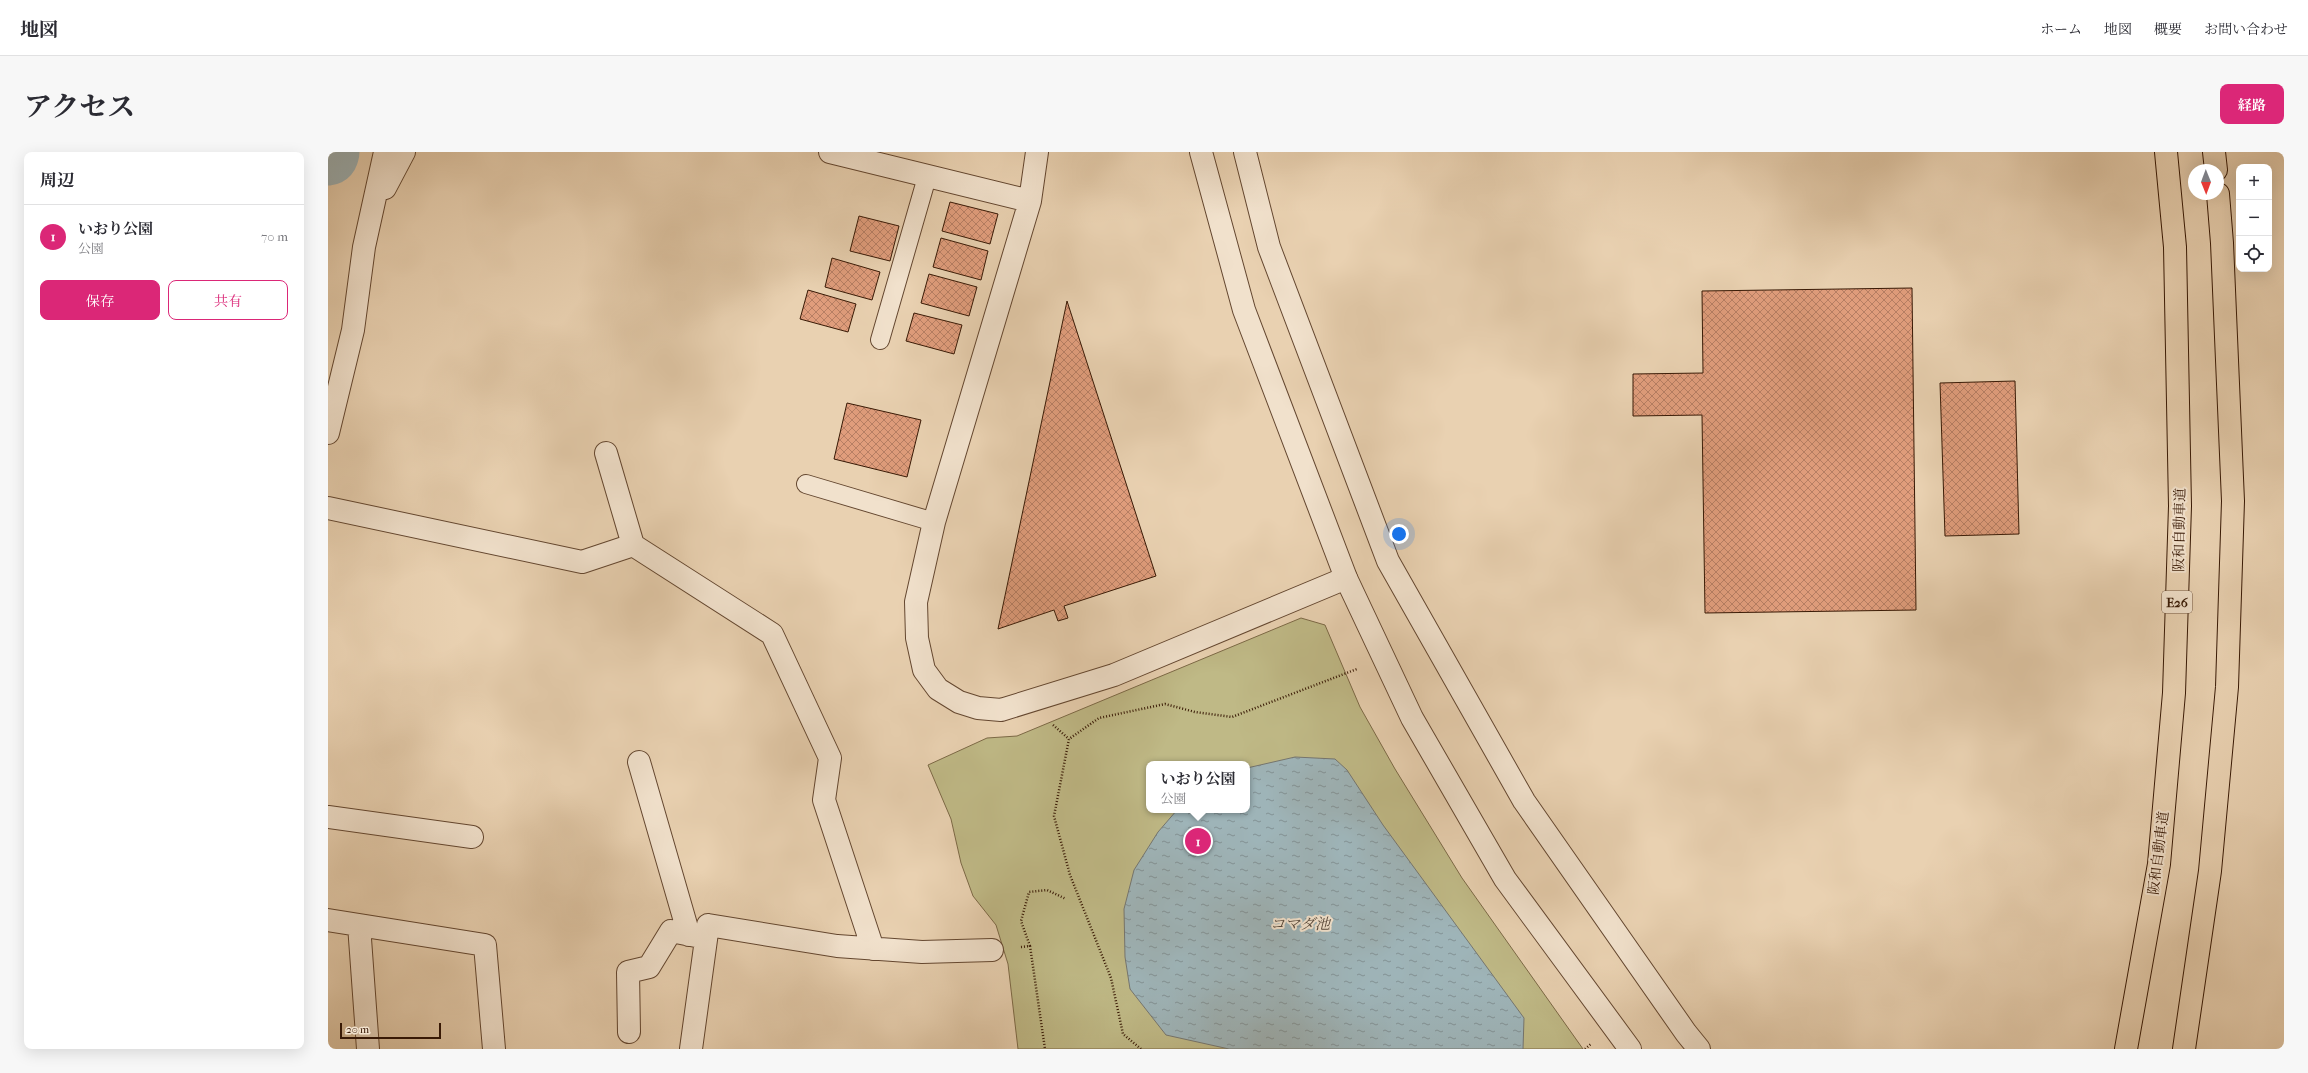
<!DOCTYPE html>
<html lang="ja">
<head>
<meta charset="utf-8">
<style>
	:root { --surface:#fff; --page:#f7f7f7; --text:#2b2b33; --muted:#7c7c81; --line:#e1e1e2; --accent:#db2777 }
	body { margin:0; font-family:"IM FELL French Canon","Noto Serif JP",serif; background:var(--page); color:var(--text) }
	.controls { position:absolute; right:12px; top:12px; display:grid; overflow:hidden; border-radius:8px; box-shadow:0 4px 16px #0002 }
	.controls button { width:36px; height:36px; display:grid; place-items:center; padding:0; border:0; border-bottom:1px solid var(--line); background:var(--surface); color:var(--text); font:20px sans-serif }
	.compass { position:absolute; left:1860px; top:12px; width:36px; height:36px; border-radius:50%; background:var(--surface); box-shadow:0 4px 16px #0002; rotate:179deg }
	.scale { position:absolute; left:12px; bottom:10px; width:101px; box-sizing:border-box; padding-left:4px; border:2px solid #381905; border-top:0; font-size:11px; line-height:14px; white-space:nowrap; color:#381905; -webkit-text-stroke:3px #f1e1cc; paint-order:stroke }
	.you { position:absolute; left:1071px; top:382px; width:14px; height:14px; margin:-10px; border:3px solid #fff; border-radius:50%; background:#1a73e8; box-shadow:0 0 0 6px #1a73e833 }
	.badge { display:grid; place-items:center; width:26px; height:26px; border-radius:50%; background:var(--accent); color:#fff; font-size:13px; font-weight:700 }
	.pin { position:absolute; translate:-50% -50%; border:2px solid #fff; box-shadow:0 1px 4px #0006 }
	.popup { position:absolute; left:818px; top:609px; width:104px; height:52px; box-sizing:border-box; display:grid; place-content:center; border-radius:8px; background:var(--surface); filter:drop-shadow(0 1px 3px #0005); font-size:13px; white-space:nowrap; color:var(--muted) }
	.popup b { font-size:15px; color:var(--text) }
	.popup::after { content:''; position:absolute; left:50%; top:100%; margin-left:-8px; border:8px solid transparent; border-top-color:var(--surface) }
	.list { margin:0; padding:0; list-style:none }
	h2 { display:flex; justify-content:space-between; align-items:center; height:52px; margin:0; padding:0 16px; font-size:17px }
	h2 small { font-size:13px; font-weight:400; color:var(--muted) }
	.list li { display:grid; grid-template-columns:26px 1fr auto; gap:12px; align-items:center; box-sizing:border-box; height:64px; padding:0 16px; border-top:1px solid var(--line) }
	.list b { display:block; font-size:15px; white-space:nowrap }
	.list p { margin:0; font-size:13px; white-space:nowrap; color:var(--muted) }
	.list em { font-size:13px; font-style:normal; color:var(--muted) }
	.actions { display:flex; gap:8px; padding:12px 16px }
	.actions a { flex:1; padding:9px 0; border:1px solid var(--accent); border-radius:8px; text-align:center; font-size:14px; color:var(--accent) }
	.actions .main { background:var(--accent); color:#fff }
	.icon { flex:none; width:22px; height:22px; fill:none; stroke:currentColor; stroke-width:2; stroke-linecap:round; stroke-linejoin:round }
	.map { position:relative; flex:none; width:1956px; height:897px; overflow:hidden; border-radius:8px }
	header { display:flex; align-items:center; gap:24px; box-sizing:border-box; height:56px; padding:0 20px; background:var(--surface); border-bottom:1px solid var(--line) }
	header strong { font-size:19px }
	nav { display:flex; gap:22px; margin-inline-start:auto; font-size:14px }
	.intro { display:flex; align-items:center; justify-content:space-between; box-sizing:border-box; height:96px; padding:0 24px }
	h1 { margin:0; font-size:28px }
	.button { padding:10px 18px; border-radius:8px; background:var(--accent); color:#fff; font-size:14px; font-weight:700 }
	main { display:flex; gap:24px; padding:0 24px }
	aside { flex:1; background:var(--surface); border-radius:8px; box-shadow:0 4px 16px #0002 }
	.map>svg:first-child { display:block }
	.green { fill:#bfb986; stroke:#7c6946; fill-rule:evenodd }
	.water { fill:url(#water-ripples); stroke:#757670 }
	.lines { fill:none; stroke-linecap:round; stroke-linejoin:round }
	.river { stroke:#9eb4b8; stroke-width:61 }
	.building { fill:url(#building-cross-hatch); stroke:#381905 }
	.service-casing { stroke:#644730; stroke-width:20 }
	.minor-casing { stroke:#644730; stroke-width:24 }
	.tertiary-casing { stroke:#644730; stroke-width:24 }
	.motorway-casing { stroke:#381905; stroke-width:24 }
	.path { stroke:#381905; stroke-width:2.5; stroke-dasharray:1 2; stroke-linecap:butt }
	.service { stroke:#f1e1cc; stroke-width:18 }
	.minor { stroke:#f1e1cc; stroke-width:22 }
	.tertiary { stroke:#f1e1cc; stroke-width:22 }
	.motorway { stroke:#e9d1b1; stroke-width:22 }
	.labels { text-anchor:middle; stroke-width:4; stroke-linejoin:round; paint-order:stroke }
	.shield { fill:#f1e1cc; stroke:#705541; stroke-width:1 }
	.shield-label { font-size:13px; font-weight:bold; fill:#381905 }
	.street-label { font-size:14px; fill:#381905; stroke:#f1e1cc }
	.water-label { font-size:15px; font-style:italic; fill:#57483b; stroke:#f1e1cc }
</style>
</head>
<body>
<header>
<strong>地図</strong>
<nav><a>ホーム</a><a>地図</a><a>概要</a><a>お問い合わせ</a></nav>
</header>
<div class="intro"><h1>アクセス</h1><a class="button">経路</a></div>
<main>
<aside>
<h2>周辺<small></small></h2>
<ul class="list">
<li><span class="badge">1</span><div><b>いおり公園</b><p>公園</p></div><em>70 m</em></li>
</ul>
<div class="actions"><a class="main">保存</a><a>共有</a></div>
</aside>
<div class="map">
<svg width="1956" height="897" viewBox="0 0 1956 897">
	<defs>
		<pattern id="water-ripples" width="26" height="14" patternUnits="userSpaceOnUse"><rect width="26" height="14" fill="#9eb4b8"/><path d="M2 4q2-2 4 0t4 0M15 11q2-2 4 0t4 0" fill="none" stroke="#829294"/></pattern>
		<pattern id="building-cross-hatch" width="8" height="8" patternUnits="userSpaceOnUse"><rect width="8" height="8" fill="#e09d7c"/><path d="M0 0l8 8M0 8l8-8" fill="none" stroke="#b77f64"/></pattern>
	</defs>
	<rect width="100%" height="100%" fill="#e9d1b1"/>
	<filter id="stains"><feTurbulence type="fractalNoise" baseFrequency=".005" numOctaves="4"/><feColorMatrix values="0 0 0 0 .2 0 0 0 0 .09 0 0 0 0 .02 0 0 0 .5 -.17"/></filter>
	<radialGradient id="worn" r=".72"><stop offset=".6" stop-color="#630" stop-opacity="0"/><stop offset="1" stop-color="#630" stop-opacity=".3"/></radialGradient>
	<path class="green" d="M973 466 997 473 1032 555 1067 617 1134 726 1255 897H690L680 812 668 773 645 744 633 711 623 667 600 613 659 586 689 584ZM821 612H919V658H821Z"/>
	<path class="water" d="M967 605 1007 607 1019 618 1055 673 1196 866 1195 897H901L838 883 802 837 797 805 796 757 806 718 830 680 849 658H919V616Z"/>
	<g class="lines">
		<path class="river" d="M0 3 1 0"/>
	</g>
	<path class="building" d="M622 50 670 62 662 92 614 79Z
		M531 64 571 74 562 109 522 99Z
		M613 86 660 99 653 128 605 115Z
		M504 106 552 120 544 148 497 135Z
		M601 122 649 135 641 164 593 151Z
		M1584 136 1588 458 1377 461 1374 263 1305 264V222L1375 221 1374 139Z
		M480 138 528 152 520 180 472 167Z
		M739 149 828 424 736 454 740 466 730 469 726 458 670 477Z
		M586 161 634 173 626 202 578 189Z
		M1687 229 1691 382 1617 384 1612 231Z
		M519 251 593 268 579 325 506 307Z"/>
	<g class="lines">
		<g class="service-casing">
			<path id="service" d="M552 188 599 25
				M478 332 606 370"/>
		</g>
		<g class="minor-casing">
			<path id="minor" d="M502 0 702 49
				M709 0 702 49 606 370 588 450 589 486 596 518 610 537 631 550 650 556 673 558 786 523 1018 426
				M57 36 76 0
				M0 281 25 178 36 95 57 0
				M278 301 305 393 444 482 502 606 496 648 545 797
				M0 356 254 410 305 393
				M311 610 361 783
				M0 665 144 685
				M0 768 157 793 166 897
				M31 773 40 897
				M301 880 300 820 321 815 343 779 373 785
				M363 897 380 773 509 794 594 800 664 798"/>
		</g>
		<g class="tertiary-casing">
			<path id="tertiary" d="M873 0 916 158 1018 426 1084 566 1177 727 1302 897
				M917 0 941 95 1060 409 1196 649 1358 881 1371 897"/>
		</g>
		<g class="motorway-casing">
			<path id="motorway" d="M1886 0 1888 18
				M1798 897 1831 712 1846 541 1852 354 1847 95 1838 0
				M1856 897 1882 719 1899 535 1905 349 1894 91 1890 42"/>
		</g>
		<path class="path" d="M725 573 741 587
			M702 794 693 769 701 740 719 738 738 747
			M693 795 702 794 717 897
			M813 897 795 882 783 826 742 723 726 664 741 587 771 566 837 552 867 560 904 565 1029 517
			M1257 897 1263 892"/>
		<use href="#service" class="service"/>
		<use href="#minor" class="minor"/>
		<use href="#tertiary" class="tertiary"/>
		<use href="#motorway" class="motorway"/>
	</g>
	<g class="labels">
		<rect class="shield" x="1834" y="439" width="30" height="22" rx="3"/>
		<g class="shield-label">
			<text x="1849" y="455">E26</text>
		</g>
		<g class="street-label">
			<text transform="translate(1851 378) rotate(-89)" y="5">阪和自動車道</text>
			<text transform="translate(1830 701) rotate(-83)" y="5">阪和自動車道</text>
		</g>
		<g class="water-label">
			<text x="972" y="777">コマダ池</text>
		</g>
	</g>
	<rect width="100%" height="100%" filter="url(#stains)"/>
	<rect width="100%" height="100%" fill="url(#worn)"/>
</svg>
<div class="controls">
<button>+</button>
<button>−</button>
<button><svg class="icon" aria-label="locate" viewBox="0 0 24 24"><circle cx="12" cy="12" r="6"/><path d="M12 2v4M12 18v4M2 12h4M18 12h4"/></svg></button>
</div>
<svg class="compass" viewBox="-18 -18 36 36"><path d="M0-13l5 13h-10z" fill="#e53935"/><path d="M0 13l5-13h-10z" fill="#7c7c81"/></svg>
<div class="scale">20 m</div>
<div class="you"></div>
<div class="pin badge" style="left:870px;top:689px">1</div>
<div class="popup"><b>いおり公園</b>公園</div>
</div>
</main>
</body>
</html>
